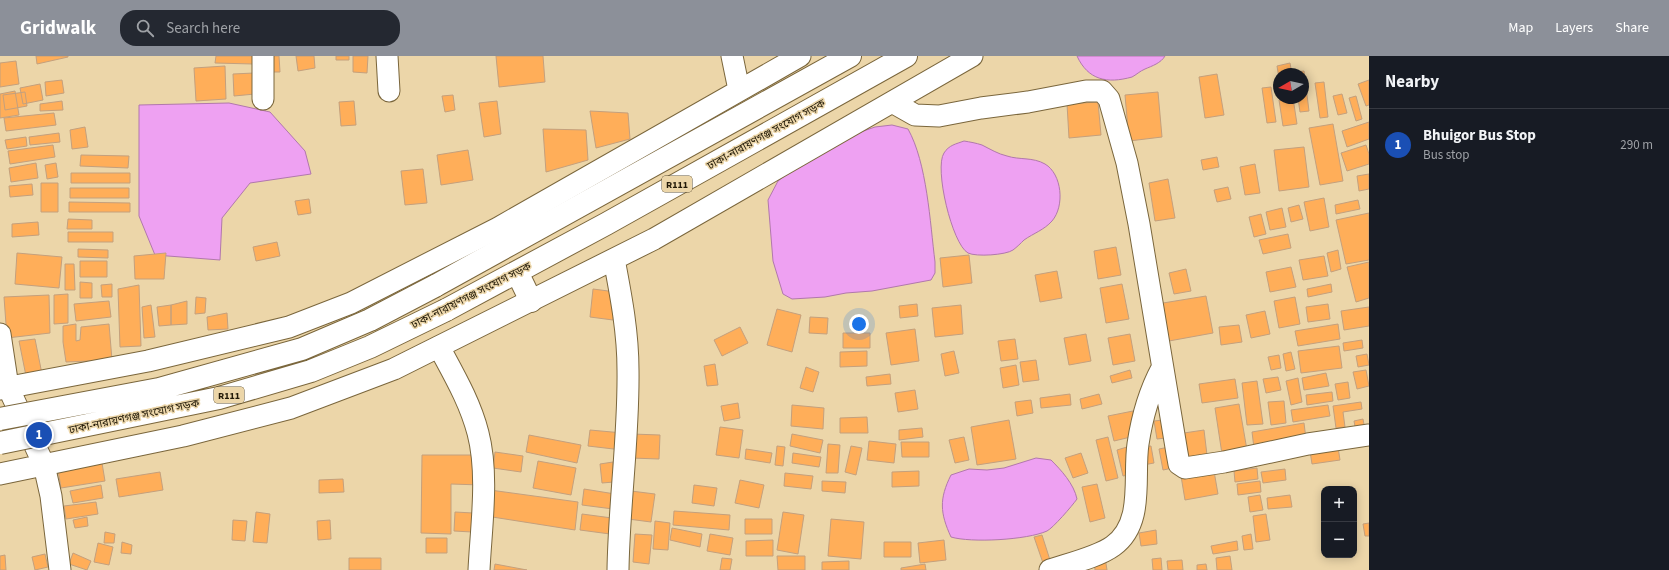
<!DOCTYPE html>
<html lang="en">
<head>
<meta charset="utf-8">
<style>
	:root { --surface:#171b24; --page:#242831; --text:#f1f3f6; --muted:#9ea1a6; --line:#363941; --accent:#8c9099 }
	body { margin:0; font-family:"Source Sans 3","Noto Sans Bengali",sans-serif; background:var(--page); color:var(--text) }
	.controls { position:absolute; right:12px; bottom:12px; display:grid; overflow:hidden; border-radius:8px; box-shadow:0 2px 10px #0003 }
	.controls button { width:36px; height:36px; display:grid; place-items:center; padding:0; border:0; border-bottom:1px solid var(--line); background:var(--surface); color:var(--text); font:20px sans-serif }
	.compass { position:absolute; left:1273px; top:12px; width:36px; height:36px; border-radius:50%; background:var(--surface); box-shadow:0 2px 10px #0003; rotate:261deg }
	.you { position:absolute; left:859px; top:268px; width:14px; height:14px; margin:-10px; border:3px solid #fff; border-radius:50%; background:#1a73e8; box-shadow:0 0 0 6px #1a73e833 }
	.badge { display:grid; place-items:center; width:26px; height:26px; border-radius:50%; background:var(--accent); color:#fff; font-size:13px; font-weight:700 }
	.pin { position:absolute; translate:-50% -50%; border:2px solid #fff; box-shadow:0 1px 4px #0006 }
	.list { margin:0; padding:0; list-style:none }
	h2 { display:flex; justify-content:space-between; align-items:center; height:52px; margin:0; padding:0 16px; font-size:17px }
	h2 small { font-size:13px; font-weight:400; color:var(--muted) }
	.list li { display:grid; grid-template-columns:26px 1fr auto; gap:12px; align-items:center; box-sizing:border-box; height:72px; padding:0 16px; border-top:1px solid var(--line) }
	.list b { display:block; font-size:15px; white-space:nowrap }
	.list p { margin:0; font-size:13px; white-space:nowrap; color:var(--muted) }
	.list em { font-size:13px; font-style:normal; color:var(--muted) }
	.icon { flex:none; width:22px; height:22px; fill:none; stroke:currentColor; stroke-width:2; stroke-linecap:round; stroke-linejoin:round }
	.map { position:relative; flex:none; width:1369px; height:514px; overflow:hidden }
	header { display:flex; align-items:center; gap:24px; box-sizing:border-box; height:56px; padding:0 20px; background:var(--accent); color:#fff }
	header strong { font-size:19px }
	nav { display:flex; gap:22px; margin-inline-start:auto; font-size:14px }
	.search { width:280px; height:36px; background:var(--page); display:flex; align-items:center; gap:10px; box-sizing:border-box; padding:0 14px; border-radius:16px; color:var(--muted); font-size:15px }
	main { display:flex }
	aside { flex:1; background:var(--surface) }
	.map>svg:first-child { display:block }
	.water { fill:#eea1f2; stroke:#b178ac }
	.building { fill:#ffae59; stroke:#c4a07d }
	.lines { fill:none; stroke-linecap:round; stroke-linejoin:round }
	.minor-casing { stroke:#7a663c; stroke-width:23 }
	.major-casing { stroke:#7a663c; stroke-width:24 }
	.minor { stroke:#fff; stroke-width:21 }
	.major { stroke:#fff; stroke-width:22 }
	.major-bridge-casing { stroke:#7a663c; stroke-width:24; stroke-linecap:butt }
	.major-bridge { stroke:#fff; stroke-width:22 }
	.labels { text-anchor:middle; stroke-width:3; stroke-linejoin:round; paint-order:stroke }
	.shield { fill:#ecd6a9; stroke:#5f5238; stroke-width:1 }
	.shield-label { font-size:10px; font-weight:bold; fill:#221a08 }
	.street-label { font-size:11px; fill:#221a08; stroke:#ecd6a9 }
</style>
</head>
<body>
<header>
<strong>Gridwalk</strong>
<div class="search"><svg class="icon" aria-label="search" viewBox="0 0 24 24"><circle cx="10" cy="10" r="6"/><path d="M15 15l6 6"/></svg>Search here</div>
<nav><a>Map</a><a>Layers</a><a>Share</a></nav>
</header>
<main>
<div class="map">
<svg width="1369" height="514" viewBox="0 0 1369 514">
	<rect width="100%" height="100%" fill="#ecd6a9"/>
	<path class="water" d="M1077 0H1165C1161 7 1152 10 1145 13 1140 15 1136 19 1132 21 1107 28 1088 24 1077 0Z
		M229 47 270 56 305 95 311 118 250 127 222 162 220 204 155 199 139 160V49Z
		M892 69 908 73C927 107 930 166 935 206V217L931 224 872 235 846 237 825 241 792 243 783 238 773 205 768 144 778 125 803 106 849 80 875 71Z
		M964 85C970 86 976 87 982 89 990 93 998 98 1007 100 1019 104 1033 101 1045 108 1062 118 1065 150 1052 165 1044 174 1034 177 1024 184 1021 187 1017 191 1013 194 1006 199 976 201 968 197 952 188 934 112 944 97 949 89 956 88 964 85Z
		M1036 402 1051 404C1061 414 1074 428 1077 443 1072 450 1053 472 1047 475 1027 484 971 487 951 481 940 457 939 443 951 419L969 413 987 414 1004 412Z"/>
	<path class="building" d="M36 0H68V1L37 8Z
		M216 0H253V8L215 7Z
		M267 0H279L280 16H268Z
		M296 0H314L315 12 298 15Z
		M336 0H349V4H336Z
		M353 0H368L367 17 353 16Z
		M496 0H543L545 26 499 31Z
		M16 5 19 28 0 31V7Z
		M1290 7 1292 18H1279V22L1277 10Z
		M225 10 226 43 196 45 194 12Z
		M1304 15 1309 55 1300 56 1298 42H1303V18H1295V16Z
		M254 17 255 38 234 40 233 18Z
		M1217 18 1224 59 1205 62 1199 21Z
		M62 24 64 37 46 40 45 26Z
		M1369 24V49L1366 50 1358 28Z
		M1324 26 1328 61 1320 62 1315 27Z
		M40 28 43 44 23 48 20 32Z
		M1271 31 1276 66 1267 67 1262 32Z
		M15 35 19 59 0 62V38Z
		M25 36 27 50 5 54 3 39Z
		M1158 36 1162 81 1129 85 1125 39Z
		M1342 38 1347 57 1338 59 1333 40Z
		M453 39 455 54 445 56 442 40Z
		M1356 40 1362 63 1356 65 1349 42Z
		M1293 42 1297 68 1283 70 1279 44Z
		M62 45 63 54 40 55V48Z
		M354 45 356 69 341 70 339 46Z
		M497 45 501 78 484 81 479 47Z
		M1098 46 1101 79 1069 82 1067 48Z
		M590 55 628 57 630 83 596 92Z
		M54 57 56 69 6 75 4 62Z
		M1369 66V83L1347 91 1342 75Z
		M1333 68 1343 125 1320 129 1309 72Z
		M85 71 88 91 72 93 70 74Z
		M543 73 586 74 588 104 546 116Z
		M59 77 60 86 30 89 29 81Z
		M26 81 27 90 7 93 5 84Z
		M53 89 55 101 10 108 8 95Z
		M1366 89 1369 98V108L1347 115 1341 97Z
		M1304 91 1309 131 1279 135 1274 94Z
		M468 94 473 124 441 129 437 99Z
		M81 99 129 100 128 112 80 110Z
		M1217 101 1219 111 1203 114 1201 104Z
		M36 107 38 122 11 126 9 112Z
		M56 107 58 121 47 123 45 109Z
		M1255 108 1260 137 1245 139 1240 111Z
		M423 113 427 147 405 149 401 115Z
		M71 117H130V127H71Z
		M1369 118V133L1359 135 1357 120Z
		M1168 123 1175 162 1155 165 1149 127Z
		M41 127H58V156H41Z
		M32 128 33 139 10 141 9 130Z
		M1228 131 1231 143 1217 146 1214 134Z
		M70 132H129V142H70Z
		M1324 142 1329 171 1310 175 1304 146Z
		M309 143 311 157 298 159 295 145Z
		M1358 144 1360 153 1336 158 1335 149Z
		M69 146 130 147V156H69Z
		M1299 149 1303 163 1291 166 1288 152Z
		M1282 152 1286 171 1270 174 1266 156Z
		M1369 157V204L1346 208 1336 164Z
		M1261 158 1266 178 1254 181 1249 161Z
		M68 163 92 164V173H67Z
		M38 166 39 179 12 181V168Z
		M68 176H113V186H68Z
		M1288 178 1291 192 1263 198 1259 184Z
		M277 186 280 200 256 205 253 191Z
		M1116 191 1121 219 1098 223 1094 195Z
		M78 193 108 194V202L78 201Z
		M1338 194 1341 213 1331 216 1327 197Z
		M17 197 62 201 59 232 15 228Z
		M166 197 164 223H135L134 200Z
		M969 199 972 227 943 231 940 202Z
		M1324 200 1328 220 1303 224 1299 204Z
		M80 205H107V221H80Z
		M1369 206V242L1356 246 1347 211Z
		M65 208H74L75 234H65Z
		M1291 211 1296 231 1270 236 1266 216Z
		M1186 213 1191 235 1174 238 1169 217Z
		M1057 215 1062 242 1040 246 1035 219Z
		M80 226 92 227V242H80Z
		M112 228V241H102L101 229Z
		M1122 228 1129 263 1106 267 1100 232Z
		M1331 228 1332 236 1308 241 1307 233Z
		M139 229 141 290 120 291 118 233Z
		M593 233 616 236 613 264 590 261Z
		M68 238V267L54 268V239Z
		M49 239 50 277 7 282 4 241Z
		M1206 240 1213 277 1169 285 1163 247Z
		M196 241 206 242 205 257 195 258Z
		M1295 241 1300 268 1279 272 1274 245Z
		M109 245 111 261 76 265 74 248Z
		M187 245V268L171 269V249Z
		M917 248 918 260 900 262 899 250Z
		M1328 248 1330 263 1308 266 1306 251Z
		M151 249 155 281 144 282 142 251Z
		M171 249V269L159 270 157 251Z
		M961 249 963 278 935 281 932 252Z
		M1369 251V270L1344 274 1341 255Z
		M777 253 801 259 792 296 767 289Z
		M1265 255 1270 278 1251 282 1246 259Z
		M227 257 228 273 208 274 207 261Z
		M810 261 828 262 827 278 809 277Z
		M76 268V285L80 284 81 271 109 268 112 304 66 306 63 286V270Z
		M1338 268 1340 283 1298 290 1295 275Z
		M1239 269 1242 286 1221 289 1219 271Z
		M740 271 748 287 722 300 714 284Z
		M915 273 919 305 891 309 886 277Z
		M843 277H870V292H843Z
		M1086 278 1091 305 1069 309 1064 282Z
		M1130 278 1135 305 1113 309 1108 282Z
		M35 283 42 318 26 320 19 285Z
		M1015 283 1018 303 1001 305 998 285Z
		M1362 284 1363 292 1344 295 1343 287Z
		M1339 290 1342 312 1301 317 1298 295Z
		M867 295V310L840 311V296Z
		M954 295 959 317 945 320 941 298Z
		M1291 296 1295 313 1286 315 1283 298Z
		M1367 298 1369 309 1358 311 1356 300Z
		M1279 299 1281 312 1271 314 1268 301Z
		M1036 304 1039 324 1023 326 1020 306Z
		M715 308 718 329 707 330 704 310Z
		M1016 309 1019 329 1003 332 1000 312Z
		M806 311 819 316 813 336 800 332Z
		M1130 314 1132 322 1112 327 1110 320Z
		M1366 314 1369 330 1357 333 1353 316Z
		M1326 317 1329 330 1304 334 1302 322Z
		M890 318 891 328 867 330 866 321Z
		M1278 321 1281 334 1266 337 1263 323Z
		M1298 322 1302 346 1291 349 1286 325Z
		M1235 323 1238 342 1202 347 1199 328Z
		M1257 325 1263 368 1247 369 1242 327Z
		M1348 326 1350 342 1338 344 1335 328Z
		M915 334 918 353 898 356 895 337Z
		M1332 336 1333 345 1307 349 1306 339Z
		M1070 338 1071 349 1041 352 1040 342Z
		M1099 338 1102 348 1082 353 1080 343Z
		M1031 344 1033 357 1017 360 1015 346Z
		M1284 345 1286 367 1271 369 1268 346Z
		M1361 346 1362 353 1343 356 1345 371 1336 372 1333 350Z
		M738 347 740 362 724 365 721 350Z
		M1239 348 1247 394 1222 398 1215 352Z
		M792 349 824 352 823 373 791 370Z
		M1328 349 1330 360 1293 366 1291 354Z
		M1133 355 1139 379 1114 385 1108 360Z
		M867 361 868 377H840V362Z
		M1363 363 1365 374 1356 376 1354 365Z
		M1009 364 1016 403 977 409 971 371Z
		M1163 364 1166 382 1157 383 1154 365Z
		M1304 367 1306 383 1254 392 1252 376Z
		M720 371 743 374 739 402 716 399Z
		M922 372 923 381 899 384V374Z
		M590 374 623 377 622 394 588 390Z
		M1204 374 1207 399 1187 401 1184 377Z
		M632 378 660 379 659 403 631 402Z
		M792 378 823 384 820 397 790 390Z
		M529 379 581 389 577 407 526 396Z
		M964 381 969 404 955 407 949 384Z
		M1108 381 1118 422 1106 425 1096 384Z
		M869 385 896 388 894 407 867 404Z
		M901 386H929V401H902Z
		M828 388 840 389 838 417H826Z
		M777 390 785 391 783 410 775 409Z
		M851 390 862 392 856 419 845 416Z
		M1151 390 1154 407 1143 409 1140 391Z
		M1127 391 1133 418 1123 420 1117 394Z
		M1169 391 1173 412 1163 414 1159 393Z
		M1338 391 1340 404 1312 408 1310 395Z
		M746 393 772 397 770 407 745 403Z
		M495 396 523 400 521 416 493 412Z
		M793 397 821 401 819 411 792 407Z
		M1081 397 1088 417 1073 422 1065 402Z
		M422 399H481V429L451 428V478L421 477Z
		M538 405 576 412 571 439 533 432Z
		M613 406 614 426 602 427 600 408Z
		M102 407 105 425 61 432 58 414Z
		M1257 412 1258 423 1235 426 1234 415Z
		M1285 413 1286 424 1263 427 1261 416Z
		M919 415V430L892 431V416Z
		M1214 415 1218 438 1185 444 1181 420Z
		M160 416 163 434 119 441 116 423Z
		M785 417 813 420 811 433 784 430Z
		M343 423 344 436 319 437V424Z
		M740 424 764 429 759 452 735 447Z
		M822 425 846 426 845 437 822 435Z
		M1260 425 1261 436 1238 439 1237 428Z
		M1097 428 1105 462 1090 466 1082 431Z
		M101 429 103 442 73 447 70 435Z
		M694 429 717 432 714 450 692 447Z
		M584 433 615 438 613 453 582 449Z
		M490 434 578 446 575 474 486 460Z
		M631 435 655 438 651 466 628 463Z
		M1260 439 1263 454 1250 456 1248 441Z
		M1290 439 1292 451 1268 453 1267 442Z
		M96 446 98 458 66 463 64 450Z
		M674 455 730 459 729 474 673 469Z
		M256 456 270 458 267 487 253 486Z
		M455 456 473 457 472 476 454 475Z
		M783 456 804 459 798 498 777 494Z
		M582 458 612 462 610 478 580 474Z
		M1266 458 1270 484 1256 486 1253 460Z
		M87 461 88 470 75 472 73 464Z
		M745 463H772V478H745Z
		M831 463 864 466 861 503 828 500Z
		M233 464 247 465 245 485 232 484Z
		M330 464 331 483 318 484 317 465Z
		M655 465 670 467 668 494 653 493Z
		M1369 467V480H1365L1363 468Z
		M672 472 702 478 700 491 670 484Z
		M1156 474 1157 488 1141 490 1139 477Z
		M105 476 115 478 114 487H104Z
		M635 478 652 479 649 508 633 506Z
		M710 478 733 482 730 499 707 495Z
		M1251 478 1253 493 1244 494 1242 480Z
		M1042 479 1050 504 1043 507 1034 481Z
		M426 482H447V497H426Z
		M773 484V500H746V485Z
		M944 484 946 504 920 507 918 487Z
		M1237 485 1238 494 1213 498 1211 490Z
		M122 486 132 489 131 498 121 497Z
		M884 486H911V501H884Z
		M98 487 113 491 109 509 94 506Z
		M73 497 91 505 87 514 69 508Z
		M45 498 48 511 35 514 32 501Z
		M5 499 6 514H0V500Z
		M777 500H805V514H778Z
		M1230 500 1232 514H1217L1216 502Z
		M1105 501 1107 514H1095L1094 503Z
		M349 502H381V514H349Z
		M722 502 732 503 730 514H720Z
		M1161 502 1162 514H1153L1152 503Z
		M1182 504 1183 514H1168L1167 505Z
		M849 505V514H822V506Z
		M495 508 527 514H494Z
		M925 508 926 514H901V512Z
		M1206 508 1207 514H1197V509Z"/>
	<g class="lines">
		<g class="minor-casing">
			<path id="minor" d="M263 0V43
				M387 0 389 35
				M732 0 739 34
				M892 46 915 59 939 60 981 52 1028 46 1086 35H1102L1109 43 1127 107 1139 168 1177 397 1179 408 1185 412 1224 406 1308 388 1369 379
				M614 203C621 240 628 276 628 314 629 381 619 447 618 514
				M0 278 8 331 44 409 51 440 60 514
				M439 291C454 319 470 346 478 377 489 419 481 471 479 514
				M0 333 148 305 289 271 351 247 498 172 800 0
				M0 418 183 380 291 352 394 313 654 183 972 0
				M1050 514C1068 508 1098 501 1113 490 1145 467 1133 421 1138 388 1142 361 1149 336 1162 312"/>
		</g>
		<g class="major-casing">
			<path id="major" d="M517 216 531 245
				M435 230 850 0
				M446 254 606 168 906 0"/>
		</g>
		<use href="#minor" class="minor"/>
		<use href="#major" class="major"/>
		<g class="major-bridge-casing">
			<path id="major-bridge" d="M0 363 159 333 302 293 370 264 435 230
				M0 387 219 342 311 315 370 291 446 254"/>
		</g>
		<use href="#major-bridge" class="major-bridge"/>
	</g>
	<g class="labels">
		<g class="shield">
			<rect x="662" y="120" width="30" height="16" rx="3"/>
			<rect x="214" y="331" width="30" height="16" rx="3"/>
		</g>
		<g class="shield-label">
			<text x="677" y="132">R111</text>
			<text x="229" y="343">R111</text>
		</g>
		<g class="street-label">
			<text transform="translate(766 78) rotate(-29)" y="4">ঢাকা-নারায়ণগঞ্জ সংযোগ সড়ক</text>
			<text transform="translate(471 239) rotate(-27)" y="4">ঢাকা-নারায়ণগঞ্জ সংযোগ সড়ক</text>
			<text transform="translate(134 360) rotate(-12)" y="4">ঢাকা-নারায়ণগঞ্জ সংযোগ সড়ক</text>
		</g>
	</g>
</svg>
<div class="controls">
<button>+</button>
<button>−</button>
</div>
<svg class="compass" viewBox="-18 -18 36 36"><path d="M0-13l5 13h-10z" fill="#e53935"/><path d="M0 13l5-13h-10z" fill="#9ea1a6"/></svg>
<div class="you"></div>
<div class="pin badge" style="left:39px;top:379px;background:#1a4fb4">1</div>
</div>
<aside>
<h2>Nearby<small></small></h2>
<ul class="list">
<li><span class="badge" style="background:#1a4fb4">1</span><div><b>Bhuigor Bus Stop</b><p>Bus stop</p></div><em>290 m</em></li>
</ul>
</aside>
</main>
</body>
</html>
